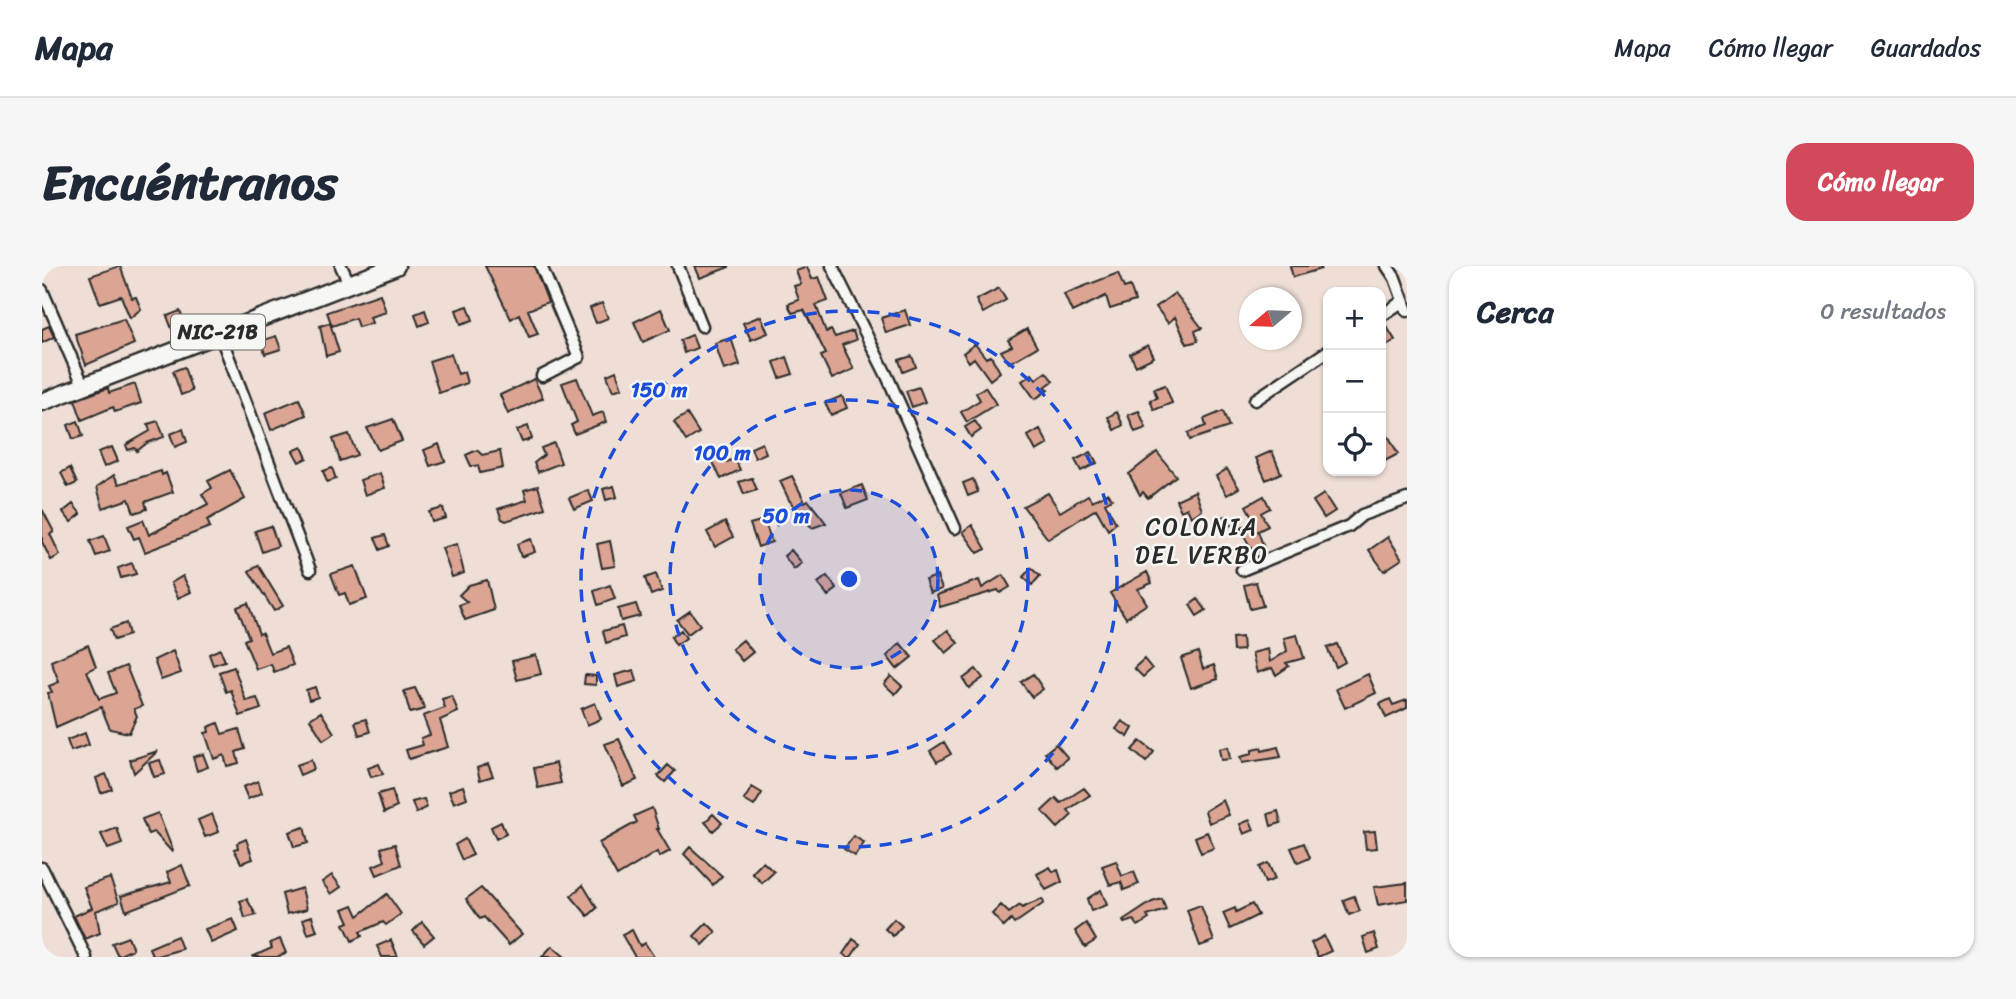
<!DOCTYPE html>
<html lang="es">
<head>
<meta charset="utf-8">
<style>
	:root { --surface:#fff; --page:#f6f6f7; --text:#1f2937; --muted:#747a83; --line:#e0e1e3; --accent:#d1495b }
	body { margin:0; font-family:Sriracha,sans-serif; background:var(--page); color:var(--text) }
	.controls { position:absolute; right:21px; top:21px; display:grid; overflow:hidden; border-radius:14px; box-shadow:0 2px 5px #0004 }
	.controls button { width:63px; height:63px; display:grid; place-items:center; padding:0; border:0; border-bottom:2px solid var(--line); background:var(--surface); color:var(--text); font:35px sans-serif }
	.compass { position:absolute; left:1197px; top:21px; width:63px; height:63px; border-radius:50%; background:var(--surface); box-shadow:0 2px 5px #0004; rotate:251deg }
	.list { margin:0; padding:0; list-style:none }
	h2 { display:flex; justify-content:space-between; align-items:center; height:91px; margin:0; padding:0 28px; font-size:30px }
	h2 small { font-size:23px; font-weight:400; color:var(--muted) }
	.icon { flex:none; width:38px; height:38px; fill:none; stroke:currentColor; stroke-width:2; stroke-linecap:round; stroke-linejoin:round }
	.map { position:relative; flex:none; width:1365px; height:691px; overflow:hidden; border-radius:21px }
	header { display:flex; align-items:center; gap:42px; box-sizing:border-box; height:98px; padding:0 35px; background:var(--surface); border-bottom:2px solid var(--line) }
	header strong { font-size:33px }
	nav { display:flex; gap:38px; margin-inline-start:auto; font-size:24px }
	.intro { display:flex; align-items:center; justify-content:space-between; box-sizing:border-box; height:168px; padding:0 42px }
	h1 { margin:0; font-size:49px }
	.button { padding:18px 32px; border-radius:21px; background:var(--accent); color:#fff; font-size:24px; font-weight:700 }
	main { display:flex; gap:42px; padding:0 42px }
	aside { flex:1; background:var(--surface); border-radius:21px; box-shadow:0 2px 5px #0004 }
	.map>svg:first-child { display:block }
	.building { fill:#dca593; stroke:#2b2b2b; stroke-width:2 }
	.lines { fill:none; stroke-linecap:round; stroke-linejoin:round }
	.minor-casing { stroke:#2b2b2b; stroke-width:15 }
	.trunk-casing { stroke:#2b2b2b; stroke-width:21 }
	.minor { stroke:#f6f6f2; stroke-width:10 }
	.trunk { stroke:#f6f6f2; stroke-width:16 }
	.ring { fill:none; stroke:#1d4ed8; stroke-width:3.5; stroke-dasharray:12 9 }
	.labels { text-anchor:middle; stroke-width:5; stroke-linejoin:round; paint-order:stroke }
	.shield { fill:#f6f6f2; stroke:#686867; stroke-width:2 }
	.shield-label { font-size:21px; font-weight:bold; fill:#2b2b2b }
	.neighbourhood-label { font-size:24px; letter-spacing:2px; fill:#2b2b2b; stroke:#f6f6f2 }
	.centre { fill:#1d4ed8; stroke:#f6f6f2; stroke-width:3.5 }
	.ring-label { font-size:21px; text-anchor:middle; font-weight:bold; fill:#1d4ed8; stroke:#f6f6f2; stroke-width:5; stroke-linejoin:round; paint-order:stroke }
</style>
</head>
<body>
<header>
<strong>Mapa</strong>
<nav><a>Mapa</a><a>Cómo llegar</a><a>Guardados</a></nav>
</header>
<div class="intro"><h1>Encuéntranos</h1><a class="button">Cómo llegar</a></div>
<main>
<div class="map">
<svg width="1365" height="691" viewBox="0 0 1365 691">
	<rect width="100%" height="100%" fill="#eeded6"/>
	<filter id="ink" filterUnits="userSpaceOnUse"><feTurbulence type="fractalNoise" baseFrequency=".0143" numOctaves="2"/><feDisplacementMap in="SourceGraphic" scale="14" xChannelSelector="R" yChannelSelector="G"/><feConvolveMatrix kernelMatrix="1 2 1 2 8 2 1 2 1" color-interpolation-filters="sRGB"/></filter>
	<g filter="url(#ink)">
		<path class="building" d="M78 0 90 32 94 31 99 43 88 52 79 30 58 37 48 10Z
			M443 0H492L506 36 486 44 496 68 487 71 477 48 469 53Z
			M653 0H687V1L658 12Z
			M1248 0H1279V3L1251 11Z
			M765 1 770 13 777 11 786 35 774 39 784 66 789 64 793 71 811 65 814 74 800 79 812 103 790 113 779 90 784 88 762 44 750 47 746 38 757 34 752 20 759 18 754 5Z
			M1076 7 1082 22 1088 20 1093 35 1068 43 1064 30 1030 46 1022 28Z
			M957 22 964 34 941 47 934 34Z
			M1133 27 1160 62 1153 65 1156 75 1145 78 1133 51 1126 57 1114 41Z
			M338 28 344 46 328 51 330 57 316 61 313 52 290 60 285 46Z
			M560 37 566 52 554 57 548 42Z
			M426 40 431 54 419 58 414 44Z
			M619 43 628 64 601 76 592 56Z
			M383 44 387 56 377 60 373 48Z
			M863 44 868 59 844 67 839 52Z
			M138 45 146 65 133 71 125 50Z
			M719 50 726 67 709 74 701 57Z
			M82 53 92 78 44 99 33 68Z
			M288 57 297 86 284 90 278 60Z
			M7 60 12 71 0 77V63Z
			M1345 61 1353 74 1339 83V64Z
			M985 63 995 81 967 97 959 85 970 80 966 74Z
			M650 69 655 82 642 87 638 74Z
			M234 70 239 83 223 88 219 75Z
			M689 72 698 99 682 104 673 77Z
			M933 78 944 92 949 90 958 106 948 114 932 92 927 96 921 87Z
			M1106 79 1112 91 1094 100 1088 88Z
			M409 88 416 108 422 106 425 117 397 127 387 95Z
			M870 90 874 101 861 106 857 94Z
			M745 91 751 108 738 112 732 96Z
			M142 101 150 125 139 129 131 105Z
			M574 105 580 122 571 125 565 109Z
			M1004 106 1011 115 1003 121 1006 124 993 133 980 115 990 108 994 113Z
			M535 112 550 150 561 146 564 156 533 168 529 159 535 156 520 117Z
			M492 113 501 132 466 148 458 129Z
			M93 118 99 137 73 146 71 141 40 154 33 134 66 122 67 127Z
			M1123 119 1130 137 1112 144 1108 134 1115 132 1112 123Z
			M877 121 883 136 870 141 864 125Z
			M943 121 954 138 925 156 919 146 938 134 934 127Z
			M800 130 805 142 789 149 783 137Z
			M257 133 264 149 229 164 223 147Z
			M1097 145 1104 162 1093 166 1086 149Z
			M1181 145 1187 161 1148 174 1146 167 1164 160 1162 153Z
			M1075 146 1081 159 1072 164 1066 151Z
			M645 148 657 167 644 175 632 156Z
			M351 153 360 175 336 184 325 162Z
			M36 155 41 170 31 173 26 159Z
			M116 155 122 171 105 177 95 185 93 182 86 184 84 179 108 165 106 158Z
			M933 155 939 164 929 171 923 161Z
			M486 160 490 173 480 176 475 164Z
			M141 163 145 176 133 181 128 168Z
			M998 163 1006 178 994 185 986 170Z
			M307 168 315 189 298 195 291 173Z
			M1347 171 1356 188 1343 195 1339 175Z
			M512 177 519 197 496 206 492 197 502 189 499 182Z
			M720 177 724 187 713 192 709 182Z
			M397 178 403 195 388 200 382 184Z
			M70 181 76 195 62 201 56 186Z
			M260 181 265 192 257 196 251 185Z
			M435 184 440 189 458 185 461 202 438 207 436 200H429L424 189Z
			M1230 185 1239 207 1224 214 1214 192Z
			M1049 186 1055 197 1039 205 1033 194Z
			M1115 186 1134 210 1106 232 1101 226 1098 229 1087 208Z
			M681 188 685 196 693 192 698 204 679 213 670 194Z
			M28 202 35 217 26 221 19 207Z
			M290 202 294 213 285 216 281 205Z
			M1185 203 1197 222 1185 229 1174 210Z
			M188 204 203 233 165 254 168 261 103 286 97 271 92 273 86 260 101 254 107 269 166 238 160 228 170 222 166 215Z
			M119 205 120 209 124 207 131 226 103 236 105 243 92 247 87 233 61 242 55 221 72 209 77 218Z
			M338 207 343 222 323 229 318 214Z
			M750 210 763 236 766 234 784 257 770 262 747 234 738 215Z
			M710 212 715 224 702 228 697 216Z
			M931 213 936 226 926 230 921 217Z
			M820 219 826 234 805 242 799 227Z
			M496 220 503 242 464 255 460 253 456 243 485 234 482 224Z
			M572 220 575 231 564 234 561 223Z
			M546 224 551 235 532 243 527 232Z
			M1153 225 1160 244 1149 251 1145 242 1139 245 1134 234Z
			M1006 227 1018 246 1046 229 1050 235 1066 227 1070 233 1063 237 1074 257 1066 264 1054 243 1006 273 981 240Z
			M1282 228 1293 245 1282 252 1271 235Z
			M1222 230 1228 242 1219 247 1226 260 1216 265 1222 282 1212 287 1198 263 1212 254 1204 240Z
			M31 238 39 248 29 256 21 246Z
			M401 242 404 252 390 256 387 246Z
			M0 243 12 266 8 268 18 289 9 294 0 276Z
			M1185 250 1189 259 1178 263 1175 252Z
			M722 254 730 276 716 281 708 258Z
			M683 256 691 271 673 281 665 266Z
			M930 259 944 283 936 287 921 266Z
			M229 260 236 280 220 286 213 265Z
			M343 269 347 280 338 284 333 272Z
			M62 270 68 285 54 290 48 275Z
			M1346 271 1360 293 1342 305 1327 284Z
			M489 273 493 286 479 291 475 278Z
			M568 275 573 300 560 302 555 278Z
			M415 278 422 307 410 311 400 282Z
			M749 284 760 297 752 303 742 290Z
			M90 297 94 308 79 312 76 302Z
			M216 299 241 340 232 345 207 305Z
			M313 300 325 333 307 339 303 327 297 329 289 308Z
			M989 302 998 310 990 319 981 311Z
			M1105 306 1110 317 1096 323 1105 338 1084 352 1068 327Z
			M614 308 620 325 609 329 603 312Z
			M961 309 968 321 958 327 956 324 898 341 895 329 937 314 940 322Z
			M141 310 149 326 136 332 129 317Z
			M785 310 795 323 786 330 776 317Z
			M895 310 900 323 888 327 883 314Z
			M445 314 452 344 423 354 417 339 425 336 417 329 427 319Z
			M1214 316 1221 340 1208 343 1202 319Z
			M568 319 573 333 556 339 552 325Z
			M1156 333 1164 344 1155 350 1148 339Z
			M206 337 217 368 220 367 228 387 244 381 251 399 232 406 229 398 214 403 202 374 207 372 195 341Z
			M594 338 598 350 579 355 576 343Z
			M648 345 658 359 646 368 635 354Z
			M84 357 87 369 72 374 68 363Z
			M580 360 583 371 564 377 561 365Z
			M639 364 644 372 634 379 629 371Z
			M906 364 916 377 904 387 893 374Z
			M1255 369 1262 392 1244 397 1247 400 1234 409 1230 402 1215 407 1210 387 1226 383 1228 396 1245 385 1242 372Z
			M1200 371 1201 384 1191 385 1190 372Z
			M701 374 711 386 700 395 690 383Z
			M858 377 870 391 855 403 845 390Z
			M1295 378 1303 396 1294 401 1285 382Z
			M46 379 54 401 45 405 57 433 74 427 66 407 84 400 100 440 92 443 95 450 87 467 68 463 59 441 14 461 6 427 10 426 7 420 17 416 9 395Z
			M178 383 183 395 171 399 167 388Z
			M131 385 139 407 119 414 112 394Z
			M1156 386 1161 403 1172 399 1176 413 1149 422 1139 392Z
			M494 389 499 408 475 414 470 395Z
			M1102 393 1110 403 1101 411 1092 402Z
			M192 401 204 435 215 432 219 443 198 450 189 424 184 426 177 406Z
			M934 403 941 412 927 422 921 413Z
			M592 404 595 415 576 421 573 409Z
			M991 408 1001 423 990 431 979 416Z
			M1326 408 1334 427 1303 442 1294 423Z
			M543 409 554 410V419L542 418Z
			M849 410 860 420 853 428 842 418Z
			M273 421 276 431 267 434 264 424Z
			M373 422 383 443 368 447 362 425Z
			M410 430 416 446 398 454 406 481 367 493 364 484 381 479 379 472 388 469 381 450 403 442 400 433Z
			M1348 433 1351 439 1365 434V442L1344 452 1338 438Z
			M553 437 559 453 545 459 539 443Z
			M279 446 292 467 281 474 268 453Z
			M324 453 328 466 317 469 313 456Z
			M1080 455 1091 462 1086 471 1074 463Z
			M176 457 180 468 197 463 203 483 194 486 197 497 185 500 182 489 172 493 163 467 167 466 166 461Z
			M43 467 47 479 29 485 25 474Z
			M577 473 595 514 581 520 563 478Z
			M1098 475 1112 486 1104 496 1090 484Z
			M902 476 909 488 895 496 888 485Z
			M1014 478 1026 492 1015 501 1003 487Z
			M1186 481 1188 493 1179 494 1177 483Z
			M1236 481 1239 491 1200 497 1198 491 1210 488V484L1219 482 1220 485Z
			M116 485 92 507 88 494Z
			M161 488 166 501 155 505 151 491Z
			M118 494 123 508 112 511 107 497Z
			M269 494 272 503 258 509 254 499Z
			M514 497 519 517 496 522 492 502Z
			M337 498 341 508 329 511 326 502Z
			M446 498 451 510 438 514 435 502Z
			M626 499 633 505 623 516 616 510Z
			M64 508 70 523 59 527 54 512Z
			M216 515 220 527 206 533 201 521Z
			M421 520 425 532 412 537 407 525Z
			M710 521 720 527 712 540 702 534Z
			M1042 522 1048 529 1026 544 1030 549 1016 562 1000 545 1014 532 1019 537Z
			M350 524 355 541 342 547 336 528Z
			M382 533 385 541 374 547 370 536Z
			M1181 534 1187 549 1167 557 1163 545Z
			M610 542 617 563H615L628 585 617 591 615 586 575 610 557 577 595 556 592 550Z
			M1236 545 1239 557 1229 560 1226 548Z
			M116 547 131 585 130 586 112 566 106 568 100 553Z
			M170 548 177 566 163 571 156 554Z
			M671 548 680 557 671 565 663 556Z
			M1208 554 1212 564 1202 568 1198 558Z
			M459 556 464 568 454 573 449 561Z
			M262 561 266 577 252 581 247 566Z
			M75 562 80 578 66 583 59 568Z
			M1333 565 1335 582 1324 583 1322 566Z
			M1165 566 1172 582 1159 587 1153 571Z
			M812 570 822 577 813 590 802 583Z
			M204 573 211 593 199 597 192 583 196 582 195 577Z
			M423 573 431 589 420 594 413 579Z
			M1262 577 1268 592 1256 597 1249 582Z
			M353 578 359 599 335 609 331 600 343 595 339 582Z
			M648 581 680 610 671 619 642 588Z
			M1074 595 1080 610 1092 606 1097 618 1082 624 1079 616 1068 619 1060 600Z
			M721 596 732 606 720 617 710 607Z
			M1226 597 1233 613 1223 617 1217 601Z
			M140 599 148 620 84 645 79 630 129 616 125 606Z
			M1008 601 1011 606 1016 604 1020 616 1004 624 995 608Z
			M290 609 299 621 289 628 280 616Z
			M68 612 77 636 54 645 58 667 43 673 32 650 50 642 42 621Z
			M1365 617V634L1336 639 1332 621Z
			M541 619 555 642 546 650 529 630Z
			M260 622 265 643 245 648 240 628Z
			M439 622 480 668 467 679 442 651 438 653 424 633Z
			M1059 624 1065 639 1049 645 1045 633Z
			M345 628 359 648 344 659 341 656 318 666 320 670 310 675 302 658 307 656 301 643 311 639 316 650Z
			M1312 630 1318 645 1307 649 1301 634Z
			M205 633 214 649 203 652 198 635Z
			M1000 633 1002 637 972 658 969 654 962 661 950 648 959 639 967 647 978 639 980 642Z
			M1120 633 1124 644 1105 650 1107 653 1096 660 1092 654 1082 657 1081 655 1110 636Z
			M1210 638 1216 649 1188 663 1181 647 1193 642 1194 646Z
			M1156 640H1159L1172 675 1158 680 1145 644Z
			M270 650 275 665 266 668 261 653Z
			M191 653 196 665 169 677 163 663Z
			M852 653 860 660 851 670 843 663Z
			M380 656 392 670 382 678 371 665Z
			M665 657 674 666 661 679 652 670Z
			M1044 657 1054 674 1043 681 1033 665Z
			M590 664 598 680 603 677 612 691H593L580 669Z
			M1332 667 1337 683 1326 687 1321 671Z
			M135 670 140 683 111 691 107 682Z
			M1282 670 1289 685 1276 691 1269 677Z
			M86 671 91 683 76 690 70 677Z
			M238 673 244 687 235 691H210L230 682 228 677Z
			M811 673 818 678 809 691H806L801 688Z
			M349 674 356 691H340L335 680Z
			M510 680 523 691H500Z"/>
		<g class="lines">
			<g class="minor-casing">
				<path id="minor" d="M299 0 307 17
					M499 0 537 91 500 110
					M636 0 660 60
					M790 0 846 112 913 262
					M1345 0 1353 12 1365 45
					M0 24 42 121
					M1339 50 1361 35
					M177 66 268 304
					M1213 134 1286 85
					M1200 304 1307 260 1320 249 1365 233
					M0 602 44 691"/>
			</g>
			<g class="trunk-casing">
				<path id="trunk" d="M0 136 354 0"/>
			</g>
			<use href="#minor" class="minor"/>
			<use href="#trunk" class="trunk"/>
		</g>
	</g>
	<circle cx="807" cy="313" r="89" fill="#1d4ed8" fill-opacity=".12"/>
	<g class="ring">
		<circle cx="807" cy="313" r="89"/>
		<circle cx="807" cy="313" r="179"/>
		<circle cx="807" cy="313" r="268"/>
	</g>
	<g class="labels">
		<rect class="shield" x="129" y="48.5" width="94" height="35" rx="5"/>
		<g class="shield-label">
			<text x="176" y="73">NIC-21B</text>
		</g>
		<g class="neighbourhood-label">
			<text x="1160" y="269">COLONIA<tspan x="1160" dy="28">DEL VERBO</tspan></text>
		</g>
	</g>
	<circle cx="807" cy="313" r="10" class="centre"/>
	<g class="ring-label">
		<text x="617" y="131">150 m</text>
		<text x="680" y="194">100 m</text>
		<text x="744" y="257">50 m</text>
	</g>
</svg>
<div class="controls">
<button>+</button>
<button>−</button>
<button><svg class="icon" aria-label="locate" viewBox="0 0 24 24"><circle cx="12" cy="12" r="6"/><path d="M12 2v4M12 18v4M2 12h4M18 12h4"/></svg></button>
</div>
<svg class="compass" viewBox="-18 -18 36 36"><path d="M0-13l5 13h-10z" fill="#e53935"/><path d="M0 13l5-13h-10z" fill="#747a83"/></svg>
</div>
<aside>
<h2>Cerca<small>0 resultados</small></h2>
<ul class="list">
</ul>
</aside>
</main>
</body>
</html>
